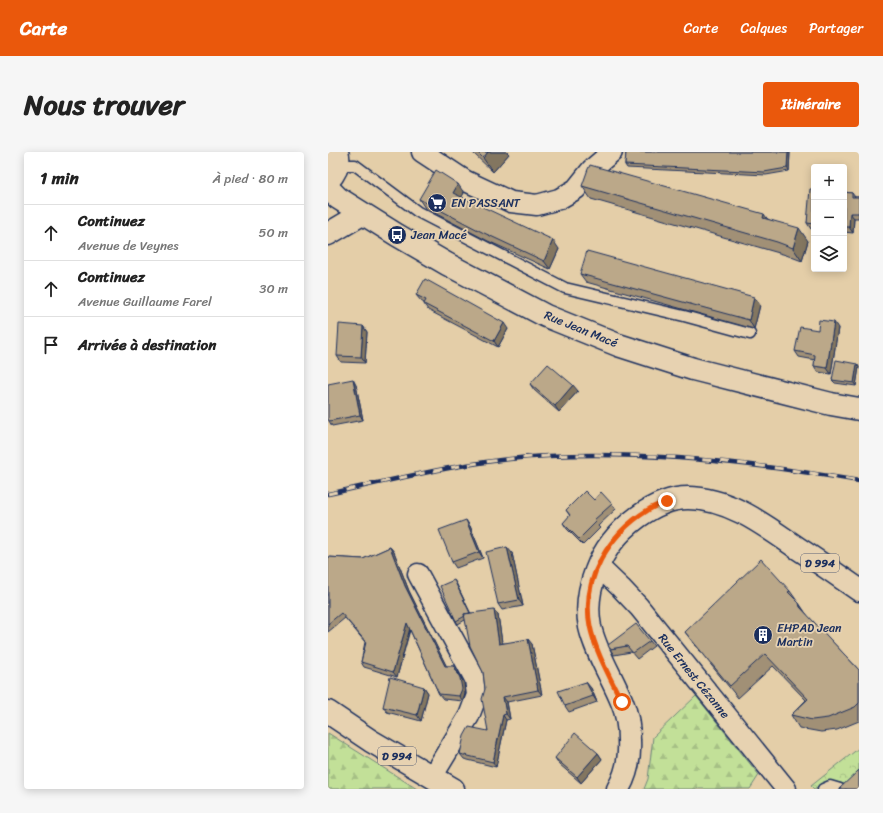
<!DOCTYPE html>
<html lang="fr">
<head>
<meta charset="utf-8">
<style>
	:root { --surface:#fff; --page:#f6f6f6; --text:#222; --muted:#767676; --line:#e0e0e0; --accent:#ea580c }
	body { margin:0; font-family:Sriracha,sans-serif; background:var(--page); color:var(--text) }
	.controls { position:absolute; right:12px; top:12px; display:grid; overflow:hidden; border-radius:4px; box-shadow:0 2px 10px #0003 }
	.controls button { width:36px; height:36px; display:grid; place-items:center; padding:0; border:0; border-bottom:1px solid var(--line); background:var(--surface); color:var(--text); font:20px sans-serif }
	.stop { position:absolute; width:12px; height:12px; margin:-9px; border:3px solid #ea580c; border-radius:50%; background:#fff }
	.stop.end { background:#ea580c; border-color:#fff; box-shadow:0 1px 4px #0008 }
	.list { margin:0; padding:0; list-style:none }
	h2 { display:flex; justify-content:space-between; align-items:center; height:52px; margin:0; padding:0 16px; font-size:17px }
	h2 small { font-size:13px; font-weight:400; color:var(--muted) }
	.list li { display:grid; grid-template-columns:26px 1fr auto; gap:12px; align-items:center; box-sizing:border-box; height:56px; padding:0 16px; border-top:1px solid var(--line) }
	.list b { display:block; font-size:15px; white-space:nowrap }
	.list p { margin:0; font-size:13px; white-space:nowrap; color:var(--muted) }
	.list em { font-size:13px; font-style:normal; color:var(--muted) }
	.icon { flex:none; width:22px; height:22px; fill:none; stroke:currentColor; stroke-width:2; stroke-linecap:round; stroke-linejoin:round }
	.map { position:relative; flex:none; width:531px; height:637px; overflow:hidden; border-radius:4px }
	header { display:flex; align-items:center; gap:24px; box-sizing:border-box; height:56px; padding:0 20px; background:var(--accent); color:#fff }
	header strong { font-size:19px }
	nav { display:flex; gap:22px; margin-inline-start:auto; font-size:14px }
	.intro { display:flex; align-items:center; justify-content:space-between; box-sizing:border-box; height:96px; padding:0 24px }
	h1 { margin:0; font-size:28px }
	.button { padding:10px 18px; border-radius:4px; background:var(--accent); color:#fff; font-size:14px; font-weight:700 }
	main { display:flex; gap:24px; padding:0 24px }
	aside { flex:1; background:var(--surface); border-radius:4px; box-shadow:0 2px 10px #0003 }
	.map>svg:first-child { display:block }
	.forest { fill:url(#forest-firs); stroke:#6e887b }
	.park { fill:url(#park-crowns); stroke:#6e887b }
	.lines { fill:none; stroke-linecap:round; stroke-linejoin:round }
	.lane-casing { stroke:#1b2f5e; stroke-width:13 }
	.street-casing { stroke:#1b2f5e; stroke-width:23 }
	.secondary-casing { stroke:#1b2f5e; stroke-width:25 }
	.primary-casing { stroke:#1b2f5e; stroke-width:25 }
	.lane { stroke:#e7d2b1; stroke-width:10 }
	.street { stroke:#e7d2b1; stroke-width:20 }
	.secondary { stroke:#e7d2b1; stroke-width:22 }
	.primary { stroke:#e7d2b1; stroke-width:22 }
	.rail-casing { stroke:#1b2f5e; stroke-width:4.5 }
	.rail { stroke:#e7d2b1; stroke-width:3; stroke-dasharray:9; stroke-linecap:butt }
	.wall { fill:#a19076; stroke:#1b2f5e }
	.shaded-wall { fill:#837660; stroke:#1b2f5e }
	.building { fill:#bba889; stroke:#1b2f5e }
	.route { stroke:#ea580c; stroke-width:5 }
	.labels { text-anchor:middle; stroke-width:3.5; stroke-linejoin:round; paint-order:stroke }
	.shield { fill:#e7d2b1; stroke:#586077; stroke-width:1 }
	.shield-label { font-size:11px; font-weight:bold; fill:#1b2f5e }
	.poi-label { font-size:12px; fill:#1b2f5e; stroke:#e7d2b1; text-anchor:start }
	.street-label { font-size:12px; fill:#1b2f5e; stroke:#e7d2b1 }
</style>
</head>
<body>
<header>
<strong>Carte</strong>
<nav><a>Carte</a><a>Calques</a><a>Partager</a></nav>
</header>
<div class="intro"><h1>Nous trouver</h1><a class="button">Itinéraire</a></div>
<main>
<aside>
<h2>1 min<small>À pied · 80 m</small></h2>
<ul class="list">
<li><svg class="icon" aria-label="ahead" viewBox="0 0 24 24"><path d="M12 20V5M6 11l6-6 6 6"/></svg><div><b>Continuez</b><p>Avenue de Veynes</p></div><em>50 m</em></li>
<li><svg class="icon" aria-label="ahead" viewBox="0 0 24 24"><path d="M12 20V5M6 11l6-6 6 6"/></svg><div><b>Continuez</b><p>Avenue Guillaume Farel</p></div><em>30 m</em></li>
<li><svg class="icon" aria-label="arrive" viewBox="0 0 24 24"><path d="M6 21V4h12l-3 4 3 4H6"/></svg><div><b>Arrivée à destination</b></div></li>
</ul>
</aside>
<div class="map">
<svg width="531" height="637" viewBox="0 0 531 637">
	<defs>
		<pattern id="forest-firs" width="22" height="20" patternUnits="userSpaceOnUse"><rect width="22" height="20" fill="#c2e098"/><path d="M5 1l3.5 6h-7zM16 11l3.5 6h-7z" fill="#a6c085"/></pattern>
		<pattern id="park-crowns" width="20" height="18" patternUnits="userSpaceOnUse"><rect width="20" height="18" fill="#c2e098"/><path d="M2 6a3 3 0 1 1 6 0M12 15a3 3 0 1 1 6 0" fill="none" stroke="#a6c085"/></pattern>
	</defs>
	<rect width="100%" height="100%" fill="#e4cea8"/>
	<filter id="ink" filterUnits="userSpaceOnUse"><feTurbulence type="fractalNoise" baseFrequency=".025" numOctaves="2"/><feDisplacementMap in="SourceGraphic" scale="8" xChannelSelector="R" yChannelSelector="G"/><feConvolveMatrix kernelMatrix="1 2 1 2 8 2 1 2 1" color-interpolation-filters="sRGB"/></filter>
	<g filter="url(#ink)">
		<path class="forest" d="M368 544 431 623 422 637H316L320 627 325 585Z
			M0 581 89 637H0Z"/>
		<path class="park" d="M531 596V634C509 633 508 624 486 637L483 634Z"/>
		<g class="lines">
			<g class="lane-casing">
				<path id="lane" d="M10 13H27L90 60 237 136 356 164 422 182
					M495 637 502 634 512 637"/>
			</g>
			<g class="street-casing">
				<path id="street" d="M94 0 138 29 183 50 209 53 231 47 248 37 264 17 284 0
					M270 414 293 436 311 455 458 637
					M90 422 147 527 149 543 141 564 104 625"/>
			</g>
			<g class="secondary-casing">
				<path id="secondary" d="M0 36 10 46 69 83 119 112 218 164 290 193 365 217 503 252 531 257
					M0 82 34 62"/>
			</g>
			<g class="primary-casing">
				<path id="primary" d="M0 29C7 21 13 11 9 0
					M0 560 43 589 125 637
					M290 637C299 622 302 606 301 588 301 575 299 562 294 550 284 525 268 501 262 475 258 455 261 437 268 419 276 397 291 379 310 365 325 354 341 346 360 346 402 346 439 375 471 397 491 410 511 424 531 438"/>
			</g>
			<use href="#lane" class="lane"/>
			<use href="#street" class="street"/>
			<use href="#secondary" class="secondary"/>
			<use href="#primary" class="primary"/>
			<g class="rail-casing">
				<path id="rail" d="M0 342C73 326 146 307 221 304 325 299 429 311 531 329"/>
			</g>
			<use href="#rail" class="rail"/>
		</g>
		<path class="wall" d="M144 0H179L181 2 165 20Z
			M298 0H462L461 19 438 23 299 16 297 13Z
			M254 34 440 67 480 89 474 109 458 103 263 47Z
			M486 37V77H483L479 71Z
			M516 40 524 41 527 45H531V66H526L525 81 516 80Z
			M136 41 133 45 231 97 222 117 160 89 97 56 91 47Z
			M252 122 432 153 426 177 258 130Z
			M88 143 180 177 170 195 100 158 96 152V151L93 149Z
			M35 174 39 180 37 211 13 210 9 204Z
			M510 176 503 222 490 220 486 214 487 208 471 205 467 199 490 178Z
			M529 212 531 215 528 234 507 231 504 228Z
			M202 232 250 239 231 260 206 238Z
			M28 233 35 268 4 274 1 269Z
			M266 348 284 352 288 357 270 374 272 376 255 393 239 377 235 371 242 364 238 358Z
			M142 374 155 406 128 416 124 410Z
			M62 395 66 400 81 439 118 514H126L136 531 137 542 135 549 115 547 111 542 82 478 69 525 36 515 33 510 37 490 17 466 0 480V405L35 407Z
			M184 401 195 454 174 458 170 452Z
			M128 431 142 461 170 463 174 491 204 492 214 543 179 550 182 567 178 568 168 615 136 607 132 602 160 579 157 537 155 520 137 468 130 472 128 469Z
			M462 439 479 463 531 518V569L509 578 493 580 471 576 463 563 478 548 445 514 410 546 366 492 357 480Z
			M322 489 326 494 309 507 303 500 286 503 282 497Z
			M96 535 100 541 93 569 59 560 55 555Z
			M263 536 269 550 241 560 237 554Z
			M270 601 274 607 253 631 231 612 227 606Z"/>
		<path class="shaded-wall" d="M160 0H179L181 2 165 20 155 6Z
			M460 0H462L461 19 459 16Z
			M130 32 136 41 131 50 125 41Z
			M522 61 526 66 525 81 521 75Z
			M436 62 445 75 435 66Z
			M471 76 480 89 474 109 465 96Z
			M225 88 231 97 222 117 216 109Z
			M426 145 432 153 426 177 421 168Z
			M506 170 510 176 503 222 499 216Z
			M176 171 180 177 170 195 166 189Z
			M35 174 39 180 37 211 33 205Z
			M529 212 531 215 528 234 526 231Z
			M25 227 28 233 35 268 32 263Z
			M245 233 250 239 231 260 227 254Z
			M138 368 142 374 155 406 151 400Z
			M62 395 66 400 81 439 121 519 117 514 77 434Z
			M179 395 184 401 195 454 191 448Z
			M126 428 128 431 144 464 142 461Z
			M471 451 479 463 472 455Z
			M166 458 170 463 175 497 171 492Z
			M79 471 82 476 69 525 65 520Z
			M200 487 204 492 214 543 210 538Z
			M126 514 136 531 137 542 135 549 131 544Z
			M258 530 263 536 269 550 265 544Z
			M96 535 100 541 93 569 89 563Z
			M175 545 179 550 182 567 178 562Z
			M175 563 178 568 168 615 165 610Z
			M270 601 274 607 253 631 249 625Z"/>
		<path class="building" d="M149 0H160L155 6Z
			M298 0H460L459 16 436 20 297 13Z
			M262 13 436 62 435 66 471 76 465 96 449 90 254 34 260 17Z
			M108 18 130 32 125 41 225 88 216 109 154 80 91 47Z
			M482 37H486V72L479 71Z
			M516 40 524 41V45H531V61H522L521 75H516Z
			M259 99 426 145 421 168 252 122Z
			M97 127 176 171 166 189 96 152 98 148 88 143Z
			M491 168 506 170 499 216 486 214 487 203 467 199 472 175 490 178Z
			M11 172 35 174 33 205 9 204Z
			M508 208 529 212 526 231 504 228Z
			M220 212 245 233 227 254 202 232Z
			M25 227 32 263 1 269 0 267V232Z
			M257 339 266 348 273 340 284 352 266 368 268 370 251 387 235 371 242 363 238 358Z
			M138 368 151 400 124 410 111 378Z
			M62 395 77 434 117 514H126L132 526 134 537 131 544 111 542 79 471 65 520 33 510 38 490 13 461 0 472V405L35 407Z
			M179 395 191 448 170 452 158 400Z
			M433 407 462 439 460 440 471 451 472 455 531 518V551L527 555 500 566 484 568 463 563 480 547 437 502 402 534 357 480Z
			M126 428 142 461 136 462 137 464 128 469 112 434Z
			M166 458 171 492 200 487 210 538 175 545 178 562 175 563 165 610 132 602 136 584 141 575 160 579 154 547 157 537 155 520 142 494 136 462Z
			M308 472 322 489 305 501 299 494 282 497 280 493Z
			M62 525 96 535 89 563 55 555Z
			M258 530 265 544 237 554 230 539Z
			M247 581 270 601 249 625 227 606Z
			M531 618V637H511Z"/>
	</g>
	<g class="lines" filter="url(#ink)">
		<path class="route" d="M294 550C283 527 267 499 262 474 253 427 281 382 320 358 326 354 333 352 339 349"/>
	</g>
	<defs>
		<g id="supermarket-disc" transform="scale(1)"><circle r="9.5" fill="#1b2f5e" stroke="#e7d2b1"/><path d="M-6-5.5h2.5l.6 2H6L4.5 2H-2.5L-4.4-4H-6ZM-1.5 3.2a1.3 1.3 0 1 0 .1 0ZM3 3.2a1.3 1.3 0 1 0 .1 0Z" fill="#fff"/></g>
		<g id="bus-disc" transform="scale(1)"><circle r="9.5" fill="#1b2f5e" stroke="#e7d2b1"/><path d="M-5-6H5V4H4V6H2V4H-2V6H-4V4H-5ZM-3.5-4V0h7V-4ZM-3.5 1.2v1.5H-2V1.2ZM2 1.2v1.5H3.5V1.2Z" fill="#fff"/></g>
		<g id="building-disc" transform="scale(1)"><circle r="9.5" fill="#1b2f5e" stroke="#e7d2b1"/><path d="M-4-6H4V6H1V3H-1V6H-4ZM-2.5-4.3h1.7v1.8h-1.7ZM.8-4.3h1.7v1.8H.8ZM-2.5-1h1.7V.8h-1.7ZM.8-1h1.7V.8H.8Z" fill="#fff"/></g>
	</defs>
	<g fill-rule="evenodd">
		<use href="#supermarket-disc" x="109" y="51"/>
		<use href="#bus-disc" x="69" y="83"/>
		<use href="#building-disc" x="435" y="483"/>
	</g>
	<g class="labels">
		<g class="shield">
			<rect x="473" y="402" width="38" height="18" rx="3"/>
			<rect x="50" y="595" width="38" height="18" rx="3"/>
		</g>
		<g class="shield-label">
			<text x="492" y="415">D 994</text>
			<text x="69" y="608">D 994</text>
		</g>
		<g class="poi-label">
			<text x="123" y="55">EN PASSANT</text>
			<text x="83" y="87">Jean Macé</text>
			<text x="449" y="480">EHPAD Jean<tspan x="449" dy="14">Martin</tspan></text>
		</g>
		<g class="street-label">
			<text transform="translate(253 177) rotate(22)" y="4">Rue Jean Macé</text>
			<text transform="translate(366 524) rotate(51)" y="4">Rue Ernest Cézanne</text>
		</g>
	</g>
</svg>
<div class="controls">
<button>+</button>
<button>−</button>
<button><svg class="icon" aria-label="layers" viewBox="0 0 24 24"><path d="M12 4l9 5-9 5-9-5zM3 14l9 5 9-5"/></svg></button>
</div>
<div class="stop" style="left:294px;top:550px"></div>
<div class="stop end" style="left:339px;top:349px"></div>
</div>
</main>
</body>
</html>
